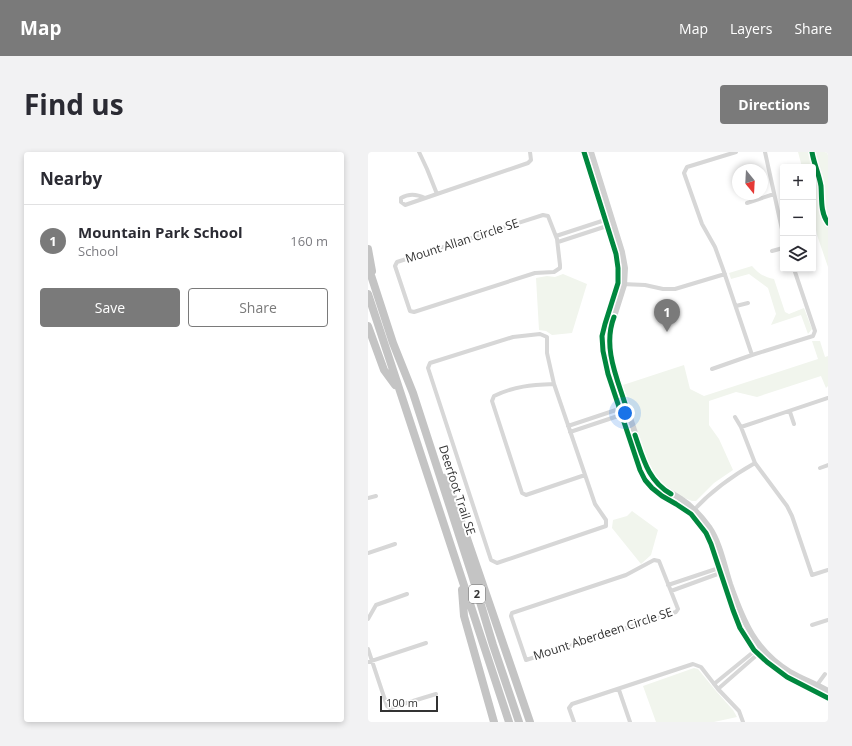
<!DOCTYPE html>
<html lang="en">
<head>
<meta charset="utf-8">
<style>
	:root { --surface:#fff; --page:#f2f2f3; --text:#2b2b33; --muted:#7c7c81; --line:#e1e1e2; --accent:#7a7a7a }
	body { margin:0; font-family:"Open Sans",sans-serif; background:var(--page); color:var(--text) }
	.controls { position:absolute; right:12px; top:12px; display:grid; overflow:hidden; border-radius:4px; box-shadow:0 2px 6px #0003 }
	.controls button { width:36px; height:36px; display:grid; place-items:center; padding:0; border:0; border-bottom:1px solid var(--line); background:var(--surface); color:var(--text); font:20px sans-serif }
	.compass { position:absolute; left:364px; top:12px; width:36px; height:36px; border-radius:50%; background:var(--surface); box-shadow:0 2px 6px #0003; rotate:162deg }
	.scale { position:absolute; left:12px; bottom:10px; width:58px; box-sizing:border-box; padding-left:4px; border:2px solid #333; border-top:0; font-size:11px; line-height:14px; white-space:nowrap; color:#333; -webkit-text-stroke:3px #fff; paint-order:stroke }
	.you { position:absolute; left:257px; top:261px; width:14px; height:14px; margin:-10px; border:3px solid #fff; border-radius:50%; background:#1a73e8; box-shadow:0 0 0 6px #1a73e833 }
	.badge { display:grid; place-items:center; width:26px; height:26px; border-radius:50%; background:var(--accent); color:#fff; font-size:13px; font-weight:700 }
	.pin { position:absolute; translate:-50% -33px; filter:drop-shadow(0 1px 2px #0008) }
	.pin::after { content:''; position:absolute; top:21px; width:14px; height:12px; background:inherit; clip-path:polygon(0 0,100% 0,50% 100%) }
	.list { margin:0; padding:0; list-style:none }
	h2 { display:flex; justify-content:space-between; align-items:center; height:52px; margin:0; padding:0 16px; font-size:17px }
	h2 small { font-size:13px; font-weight:400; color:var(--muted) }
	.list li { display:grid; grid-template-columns:26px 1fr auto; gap:12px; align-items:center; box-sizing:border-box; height:72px; padding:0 16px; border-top:1px solid var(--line) }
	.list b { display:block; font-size:15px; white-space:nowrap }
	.list p { margin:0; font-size:13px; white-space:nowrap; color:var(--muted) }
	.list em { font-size:13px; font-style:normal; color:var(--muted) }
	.actions { display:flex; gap:8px; padding:12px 16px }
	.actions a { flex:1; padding:9px 0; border:1px solid var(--accent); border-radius:4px; text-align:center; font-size:14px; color:var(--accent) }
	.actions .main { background:var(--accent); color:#fff }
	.icon { flex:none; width:22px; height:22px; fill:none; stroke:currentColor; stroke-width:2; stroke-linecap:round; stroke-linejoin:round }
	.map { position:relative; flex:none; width:460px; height:570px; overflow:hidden; border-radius:4px }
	header { display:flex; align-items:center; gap:24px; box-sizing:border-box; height:56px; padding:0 20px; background:var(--accent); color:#fff }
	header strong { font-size:19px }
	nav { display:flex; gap:22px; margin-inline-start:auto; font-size:14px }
	.intro { display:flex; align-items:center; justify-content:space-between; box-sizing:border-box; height:96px; padding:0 24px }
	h1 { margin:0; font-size:28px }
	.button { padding:10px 18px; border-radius:4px; background:var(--accent); color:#fff; font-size:14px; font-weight:700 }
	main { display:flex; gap:24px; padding:0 24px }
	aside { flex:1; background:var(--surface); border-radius:4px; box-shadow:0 2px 6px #0003 }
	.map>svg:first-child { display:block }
	.green { fill:#f1f5ed }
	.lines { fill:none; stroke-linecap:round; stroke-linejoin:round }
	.street { stroke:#d7d7d7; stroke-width:4 }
	.secondary { stroke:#d0d0d0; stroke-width:6 }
	.highway { stroke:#c4c4c4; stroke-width:8 }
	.cycleway-casing { stroke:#fff; stroke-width:8 }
	.cycleway { stroke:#00873e; stroke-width:5 }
	.labels { text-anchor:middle; stroke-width:4; stroke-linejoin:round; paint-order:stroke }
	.shield { fill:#fff; stroke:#707070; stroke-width:1 }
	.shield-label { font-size:11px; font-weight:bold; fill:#333 }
	.street-label { font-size:12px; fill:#333; stroke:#fff }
</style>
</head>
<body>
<header>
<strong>Map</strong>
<nav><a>Map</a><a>Layers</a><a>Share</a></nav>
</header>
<div class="intro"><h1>Find us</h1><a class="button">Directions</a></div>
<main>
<aside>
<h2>Nearby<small></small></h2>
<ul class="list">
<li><span class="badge">1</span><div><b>Mountain Park School</b><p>School</p></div><em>160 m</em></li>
</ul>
<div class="actions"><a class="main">Save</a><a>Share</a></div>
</aside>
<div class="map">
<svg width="460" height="570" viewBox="0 0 460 570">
	<rect width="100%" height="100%" fill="#fff"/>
	<path class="green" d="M430 0H460V115L449 83 445 62V15H434Z
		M384 114C391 122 396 125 406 127L417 160 421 162 436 156 444 177 440 182 433 163 403 173 408 162 400 136 381 122 363 127 361 121Z
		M195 122 219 132 204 181 184 183 178 179 171 178 168 126 179 124 187 125Z
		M444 189H452L457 205 460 204V234L458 236 453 224 389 245 368 240 341 249V273L351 287 365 318 346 331 328 349H324C304 342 287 329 279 309L255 233 316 213 322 237 336 244 450 207Z
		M264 359 290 378 283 403 273 412 244 376 245 368 259 364Z
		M326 516 330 517 348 539 365 558 369 565 346 570H288L275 534Z"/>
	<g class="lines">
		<path class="street" d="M51 0 59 17 69 42 160 11 163 8 162 0
			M368 0 319 15 316 21 334 72 347 95 355 117 384 203 445 184 447 179 426 117
			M397 0 415 82
			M57 46C49 42 41 41 33 46V50L37 53 69 42
			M379 51 406 42
			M175 63 180 64 189 87 192 113V116L186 120 167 121 46 160 42 159 27 114 29 110Z
			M188 84 237 68H240
			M190 90 239 74 241 72
			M404 99 415 96
			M254 132 277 133 295 137H307L357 122
			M368 154 380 151
			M172 182 179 185V201L186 232 227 352 238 368V374L129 411 123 408 60 216 62 211 145 185Z
			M344 217 384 203
			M186 232C163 233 147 234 126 244L124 249 154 341 158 343 217 323
			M460 246 373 275 387 311 419 354 424 364 444 423 460 418
			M422 260 426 272
			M367 265 373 275
			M200 274 251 257 254 258
			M202 280 253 263 259 258
			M452 316 460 313
			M0 346 8 344
			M325 359C343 339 364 324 387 311
			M0 401 27 392
			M286 408 291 409 310 457 308 460 158 508 143 464 144 461 258 423Z
			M300 433 351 416H353
			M303 439 355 420
			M0 467 8 453 39 442
			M444 473 460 468
			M0 497 19 554 22 556 68 542
			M0 510 58 491
			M346 532 389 497
			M449 533 457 522
			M350 537 390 502 391 500
			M251 538 262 570
			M206 570 201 556 204 552 325 512 333 515 350 537 371 559 375 570"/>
		<path class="secondary" d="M216 0 248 102 250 116V131L237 172 234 184 235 199 240 222 272 318 277 328 284 336 294 344 308 352 323 362 338 381 343 392 365 458 372 476 386 498 399 510 419 525 460 546
			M223 0 254 100 257 116 256 133 244 171 241 187 242 199 244 210 278 315C289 335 296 336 313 347 324 354 333 364 341 375 352 391 356 413 362 432 375 469 387 499 422 520 434 527 448 532 460 539"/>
		<path class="highway" d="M0 97 4 119
			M0 114 25 191 45 241 104 423 125 493 151 570
			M0 142 141 570
			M0 174 16 218 27 233
			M76 326 81 334 162 570
			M94 438 96 464 126 570"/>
		<g class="cycleway-casing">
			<path id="cycleway" d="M216 0 248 102 250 116V131L237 172 234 184 235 199 240 222 272 318 277 328 284 336 294 344 308 352 323 362 338 381 343 392 365 458 372 476 386 498 399 510 419 525 460 546
				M444 0C446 12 451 22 453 34 454 46 452 60 460 71
				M246 165C234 196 250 228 259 258
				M267 283C275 306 280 329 303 342"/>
		</g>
		<use href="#cycleway" class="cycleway"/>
	</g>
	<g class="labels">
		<rect class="shield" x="101" y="433" width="16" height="18" rx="3"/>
		<g class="shield-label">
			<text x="109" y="446">2</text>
		</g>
		<g class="street-label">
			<text transform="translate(94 89) rotate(-18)" y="4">Mount Allan Circle SE</text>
			<text transform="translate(89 338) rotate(72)" y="4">Deerfoot Trail SE</text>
			<text transform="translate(235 482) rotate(-18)" y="4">Mount Aberdeen Circle SE</text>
		</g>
	</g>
</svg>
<div class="controls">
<button>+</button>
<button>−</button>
<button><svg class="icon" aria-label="layers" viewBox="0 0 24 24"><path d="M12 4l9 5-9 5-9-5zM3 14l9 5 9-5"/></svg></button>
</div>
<svg class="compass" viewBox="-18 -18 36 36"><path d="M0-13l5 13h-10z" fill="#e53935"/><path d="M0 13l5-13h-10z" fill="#7c7c81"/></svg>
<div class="scale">100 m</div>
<div class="you"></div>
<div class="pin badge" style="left:299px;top:180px">1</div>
</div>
</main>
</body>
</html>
